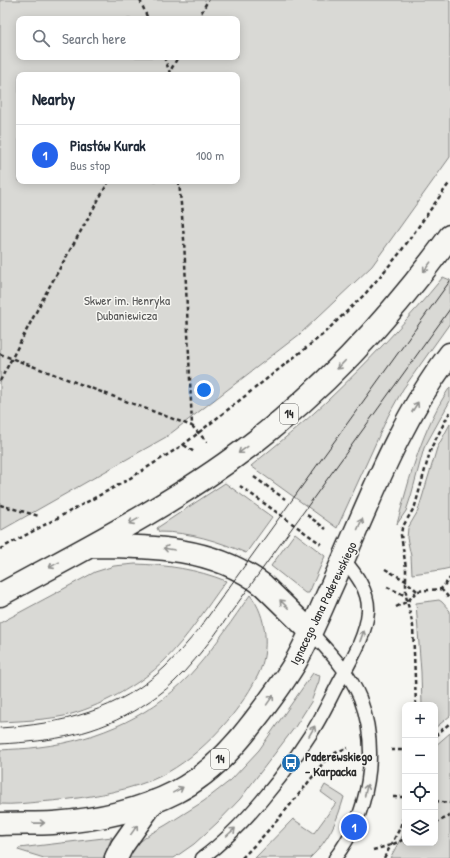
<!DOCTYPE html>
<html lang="en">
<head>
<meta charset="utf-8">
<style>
	:root { --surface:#fff; --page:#f6f6f7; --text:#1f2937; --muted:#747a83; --line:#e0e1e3; --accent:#2563eb }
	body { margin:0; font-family:"Patrick Hand",sans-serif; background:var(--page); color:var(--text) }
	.controls { position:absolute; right:12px; bottom:12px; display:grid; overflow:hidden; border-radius:8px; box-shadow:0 2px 10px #0003 }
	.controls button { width:36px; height:36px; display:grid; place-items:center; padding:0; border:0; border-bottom:1px solid var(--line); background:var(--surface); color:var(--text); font:20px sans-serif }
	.you { position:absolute; left:204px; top:390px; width:14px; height:14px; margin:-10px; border:3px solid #fff; border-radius:50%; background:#1a73e8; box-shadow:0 0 0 6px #1a73e833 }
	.badge { display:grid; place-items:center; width:26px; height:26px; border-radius:50%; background:var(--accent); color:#fff; font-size:13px; font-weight:700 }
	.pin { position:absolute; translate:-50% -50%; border:2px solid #fff; box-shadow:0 1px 4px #0006 }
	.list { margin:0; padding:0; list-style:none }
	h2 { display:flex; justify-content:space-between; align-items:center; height:52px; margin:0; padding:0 16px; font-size:17px }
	h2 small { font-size:13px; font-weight:400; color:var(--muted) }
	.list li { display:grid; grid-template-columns:26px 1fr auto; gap:12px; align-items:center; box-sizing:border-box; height:60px; padding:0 16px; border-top:1px solid var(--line) }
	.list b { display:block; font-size:15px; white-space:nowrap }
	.list p { margin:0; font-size:13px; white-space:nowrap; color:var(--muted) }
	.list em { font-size:13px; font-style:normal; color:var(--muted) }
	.icon { flex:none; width:22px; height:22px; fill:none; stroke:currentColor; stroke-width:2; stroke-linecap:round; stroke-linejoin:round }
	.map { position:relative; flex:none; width:450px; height:858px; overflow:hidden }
	.search { position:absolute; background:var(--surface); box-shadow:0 2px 10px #0003; left:16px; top:16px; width:224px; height:44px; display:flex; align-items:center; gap:10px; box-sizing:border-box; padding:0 14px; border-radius:8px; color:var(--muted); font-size:15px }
	.panel { position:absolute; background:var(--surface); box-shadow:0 2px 10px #0003; left:16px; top:72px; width:224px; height:112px; border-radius:8px }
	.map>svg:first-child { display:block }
	.green { fill:#d9d9d5; stroke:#828280; fill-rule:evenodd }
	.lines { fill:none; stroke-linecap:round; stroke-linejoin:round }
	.lane-casing { stroke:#2b2b2b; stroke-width:15 }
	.street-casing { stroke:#2b2b2b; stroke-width:25 }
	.primary-casing { stroke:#2b2b2b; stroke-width:25 }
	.path { stroke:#2b2b2b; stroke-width:2.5; stroke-dasharray:4 3; stroke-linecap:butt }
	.lane { stroke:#f6f6f2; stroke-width:12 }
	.street { stroke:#f6f6f2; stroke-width:22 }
	.primary { stroke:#f6f6f2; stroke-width:22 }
	.tram { stroke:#2b2b2b; stroke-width:1 }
	.oneway { stroke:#90908e }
	.labels { text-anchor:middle; stroke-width:3; stroke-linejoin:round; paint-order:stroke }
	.shield { fill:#f6f6f2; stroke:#686867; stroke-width:1 }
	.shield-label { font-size:12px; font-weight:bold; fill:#2b2b2b }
	.park-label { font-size:13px; fill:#565656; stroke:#f6f6f2 }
	.street-label { font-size:13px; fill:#2b2b2b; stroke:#f6f6f2 }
	.poi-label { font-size:13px; font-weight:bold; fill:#2b2b2b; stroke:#f6f6f2; text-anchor:start }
</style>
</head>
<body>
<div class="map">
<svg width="450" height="858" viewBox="0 0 450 858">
	<rect width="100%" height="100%" fill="#f6f6f2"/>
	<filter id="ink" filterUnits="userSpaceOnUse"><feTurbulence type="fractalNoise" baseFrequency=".025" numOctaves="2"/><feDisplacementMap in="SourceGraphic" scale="8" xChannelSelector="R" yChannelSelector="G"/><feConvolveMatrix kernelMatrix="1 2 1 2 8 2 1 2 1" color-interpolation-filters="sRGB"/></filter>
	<g filter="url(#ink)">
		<path class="green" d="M0 0H450V157L372 266 300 334 166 437 0 531ZM19 19H237V57H19ZM19 75H237V181H19Z
			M443 277 450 280V323L403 389 388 416 337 528 251 466C276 445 303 424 327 401 368 362 407 321 443 277Z
			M450 387V401L424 448 411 496 406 511 397 524C410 476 422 429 450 387Z
			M450 424V568L441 570 412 574 411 556 407 538 408 528 418 511 437 448Z
			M225 483 272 517 246 553C218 541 190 532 159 532L157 528Z
			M295 533 325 556 309 593H305L271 566Z
			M135 564C167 565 196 569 226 581 206 608 188 637 164 661 140 685 98 708 64 716 43 720 21 721 0 722V623L95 572 114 566Z
			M250 595C267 615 270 651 258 675 238 716 194 763 152 780 116 794 78 799 39 802 26 803 13 805 0 804V750C13 749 26 749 39 747 99 740 157 714 196 668 216 645 233 619 250 595Z
			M439 600 442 602 450 611V716L435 728V705H422L421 672 416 603Z
			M313 673 320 675 319 681 311 702 295 727 240 799 217 823 194 844 174 858H128L137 844 150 834 166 825 204 801 231 780 259 750Z
			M450 733V858H390L405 831V843H435V746Z
			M325 785 344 797C337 821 329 840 310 858H255L293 819 314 833 336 803 321 792Z
			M112 837 103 858H44L18 850 19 848Z"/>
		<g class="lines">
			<g class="lane-casing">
				<path id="lane" d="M311 632C329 652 350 673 360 698 380 751 369 814 335 858
					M202 858C243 828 283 777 310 735 321 719 329 701 338 684 350 662 366 637 368 611 369 591 356 574 344 560"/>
			</g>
			<g class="street-casing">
				<path id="street" d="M116 858 122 846 153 802"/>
			</g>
			<g class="primary-casing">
				<path id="primary" d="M92 546C151 546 214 547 263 585L311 632
					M0 595C84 549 172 505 248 447 328 386 392 316 450 236
					M0 824C18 823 36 824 53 823 95 820 139 811 176 792 207 776 233 749 254 721 268 703 283 683 295 663 307 642 317 619 327 596 365 514 395 426 450 354"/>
			</g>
			<path class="path" d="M140 0 148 19
				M198 19 208 0
				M164 57 170 73
				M168 75 178 57
				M179 181 184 239 192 426 207 442
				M0 354 192 426
				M0 381 47 291 109 181
				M184 445 194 452
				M254 477 285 499
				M240 486 321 544
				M0 505 39 516
				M307 515 326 529
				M0 549 124 482 183 445 321 336 365 294 399 254 450 182
				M385 569 406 581 417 591
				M387 587 406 596
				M441 589 450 599
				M396 607 408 601 417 591 441 589 450 578
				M416 705 413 626 406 596V568L401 535 402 528 415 506 431 448 450 412
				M435 736 450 723
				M391 750H405
				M393 797H405
				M435 801 450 803
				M435 823 450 816
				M373 850 391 845 405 839
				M242 858C273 827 300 794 326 759 333 754 339 750 348 748
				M384 858 400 828 405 812"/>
			<use href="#lane" class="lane"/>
			<use href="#street" class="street"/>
			<use href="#primary" class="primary"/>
			<path class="tram" d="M0 728C61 724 119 711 165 667 177 655 188 642 199 629L450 281
				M0 744C54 741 96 735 142 706 153 699 165 691 174 682 189 668 201 652 214 636L450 309"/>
		</g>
		<defs><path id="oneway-shaft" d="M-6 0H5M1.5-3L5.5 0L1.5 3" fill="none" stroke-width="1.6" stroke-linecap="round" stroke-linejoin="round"/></defs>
		<g class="oneway">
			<use href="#oneway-shaft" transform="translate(427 267) rotate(127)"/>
			<use href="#oneway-shaft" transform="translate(341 365) rotate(134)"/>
			<use href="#oneway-shaft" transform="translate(415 407) rotate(-58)"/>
			<use href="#oneway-shaft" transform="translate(243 450) rotate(144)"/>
			<use href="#oneway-shaft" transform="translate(134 521) rotate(151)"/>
			<use href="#oneway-shaft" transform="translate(360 524) rotate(-66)"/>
			<use href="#oneway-shaft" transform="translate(169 549) rotate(-171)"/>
			<use href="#oneway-shaft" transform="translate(54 565) rotate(151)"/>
			<use href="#oneway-shaft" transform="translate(284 604) rotate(-135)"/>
			<use href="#oneway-shaft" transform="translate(362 636) rotate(-70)"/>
			<use href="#oneway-shaft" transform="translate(270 700) rotate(-55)"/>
			<use href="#oneway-shaft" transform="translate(312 731) rotate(-60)"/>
			<use href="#oneway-shaft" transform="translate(178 790) rotate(-29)"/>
			<use href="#oneway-shaft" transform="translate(366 790) rotate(-77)"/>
			<use href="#oneway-shaft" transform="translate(39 823) rotate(-1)"/>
			<use href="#oneway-shaft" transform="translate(134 830) rotate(-55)"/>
			<use href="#oneway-shaft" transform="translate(231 832) rotate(-42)"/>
		</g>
	</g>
	<defs>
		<g id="bus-disc" transform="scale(1)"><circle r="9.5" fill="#1f6fb2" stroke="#f6f6f2"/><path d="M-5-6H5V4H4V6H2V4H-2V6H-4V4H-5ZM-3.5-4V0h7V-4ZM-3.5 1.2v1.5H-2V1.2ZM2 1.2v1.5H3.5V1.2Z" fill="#fff"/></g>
	</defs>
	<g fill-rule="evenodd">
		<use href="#bus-disc" x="291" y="763"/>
	</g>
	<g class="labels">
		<g class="shield">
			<rect x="280" y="404" width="18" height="20" rx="3"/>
			<rect x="211" y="749" width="18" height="20" rx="3"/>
		</g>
		<g class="shield-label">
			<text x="289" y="418">14</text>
			<text x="220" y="763">14</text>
		</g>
		<g class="park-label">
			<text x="127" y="305">Skwer im. Henryka<tspan x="127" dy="15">Dubaniewicza</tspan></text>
		</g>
		<g class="street-label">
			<text transform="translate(323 603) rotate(-64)" y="5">Ignacego Jana Paderewskiego</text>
		</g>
		<g class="poi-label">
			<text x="305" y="761">Paderewskiego<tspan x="305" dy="15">- Karpacka</tspan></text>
		</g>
	</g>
</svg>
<div class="controls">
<button>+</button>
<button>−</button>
<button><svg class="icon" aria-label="locate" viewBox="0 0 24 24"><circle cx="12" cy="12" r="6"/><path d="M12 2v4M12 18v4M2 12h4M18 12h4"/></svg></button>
<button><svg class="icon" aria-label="layers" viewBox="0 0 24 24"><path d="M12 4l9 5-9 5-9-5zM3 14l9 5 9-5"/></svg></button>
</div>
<div class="you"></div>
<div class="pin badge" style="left:354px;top:827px">1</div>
<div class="search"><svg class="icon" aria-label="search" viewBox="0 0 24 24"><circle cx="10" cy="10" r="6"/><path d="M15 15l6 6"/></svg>Search here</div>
<section class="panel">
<h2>Nearby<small></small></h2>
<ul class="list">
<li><span class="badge">1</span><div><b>Piastów Kurak</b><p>Bus stop</p></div><em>100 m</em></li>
</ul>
</section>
</div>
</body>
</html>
